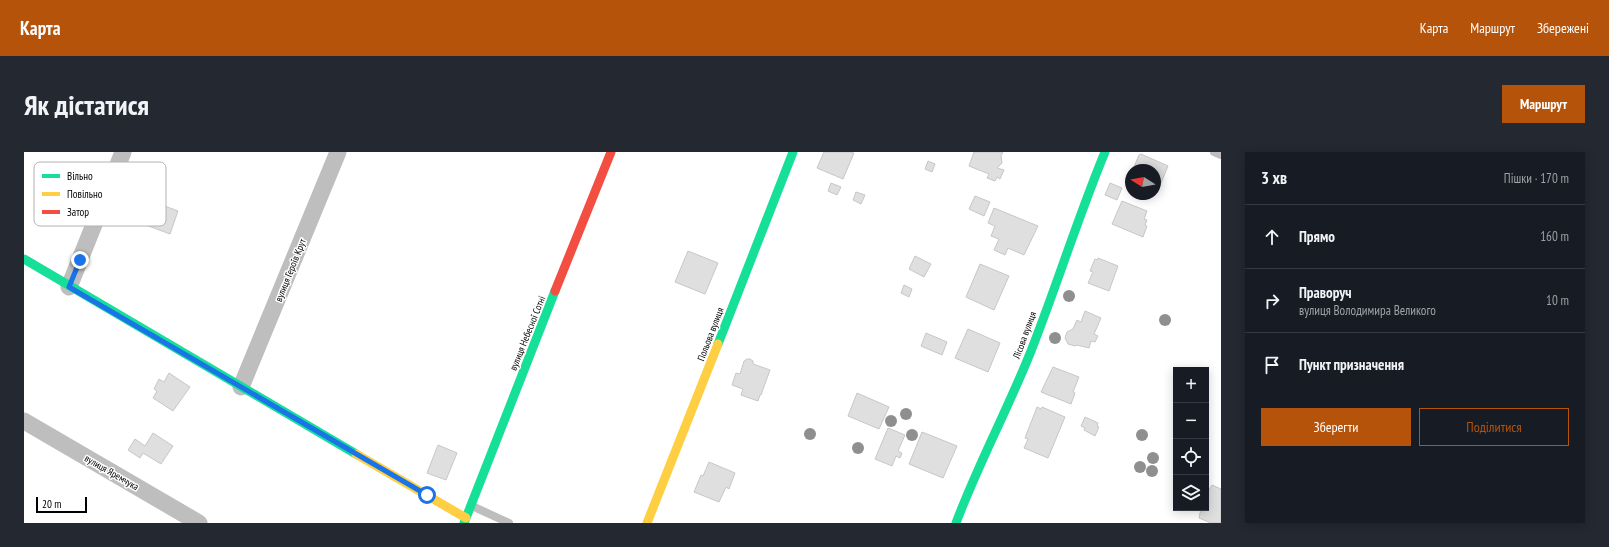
<!DOCTYPE html>
<html lang="uk">
<head>
<meta charset="utf-8">
<style>
	:root { --surface:#171b24; --page:#242831; --text:#f1f3f6; --muted:#9ea1a6; --line:#363941; --accent:#b45309 }
	body { margin:0; font-family:"PT Sans Narrow",sans-serif; background:var(--page); color:var(--text) }
	.controls { position:absolute; right:12px; bottom:12px; display:grid; overflow:hidden; border-radius:0px; box-shadow:0 2px 10px #0003 }
	.controls button { width:36px; height:36px; display:grid; place-items:center; padding:0; border:0; border-bottom:1px solid var(--line); background:var(--surface); color:var(--text); font:20px sans-serif }
	.compass { position:absolute; left:1101px; top:12px; width:36px; height:36px; border-radius:50%; background:var(--surface); box-shadow:0 2px 10px #0003; rotate:281deg }
	.scale { position:absolute; left:12px; bottom:10px; width:51px; box-sizing:border-box; padding-left:4px; border:2px solid #000; border-top:0; font-size:11px; line-height:14px; white-space:nowrap; color:#000; -webkit-text-stroke:3px #fff; paint-order:stroke }
	.stop { position:absolute; width:12px; height:12px; margin:-9px; border:3px solid #1a73e8; border-radius:50%; background:#fff }
	.stop.end { background:#1a73e8; border-color:#fff; box-shadow:0 1px 4px #0008 }
	.list { margin:0; padding:0; list-style:none }
	h2 { display:flex; justify-content:space-between; align-items:center; height:52px; margin:0; padding:0 16px; font-size:17px }
	h2 small { font-size:13px; font-weight:400; color:var(--muted) }
	.list li { display:grid; grid-template-columns:26px 1fr auto; gap:12px; align-items:center; box-sizing:border-box; height:64px; padding:0 16px; border-top:1px solid var(--line) }
	.list b { display:block; font-size:15px; white-space:nowrap }
	.list p { margin:0; font-size:13px; white-space:nowrap; color:var(--muted) }
	.list em { font-size:13px; font-style:normal; color:var(--muted) }
	.actions { display:flex; gap:8px; padding:12px 16px }
	.actions a { flex:1; padding:9px 0; border:1px solid var(--accent); border-radius:0px; text-align:center; font-size:14px; color:var(--accent) }
	.actions .main { background:var(--accent); color:#fff }
	.icon { flex:none; width:22px; height:22px; fill:none; stroke:currentColor; stroke-width:2; stroke-linecap:round; stroke-linejoin:round }
	.map { position:relative; flex:none; width:1197px; height:371px; overflow:hidden; border-radius:0px }
	header { display:flex; align-items:center; gap:24px; box-sizing:border-box; height:56px; padding:0 20px; background:var(--accent); color:#fff }
	header strong { font-size:19px }
	nav { display:flex; gap:22px; margin-inline-start:auto; font-size:14px }
	.intro { display:flex; align-items:center; justify-content:space-between; box-sizing:border-box; height:96px; padding:0 24px }
	h1 { margin:0; font-size:28px }
	.button { padding:10px 18px; border-radius:0px; background:var(--accent); color:#fff; font-size:14px; font-weight:700 }
	main { display:flex; gap:24px; padding:0 24px }
	aside { flex:1; background:var(--surface); border-radius:0px; box-shadow:0 2px 10px #0003 }
	.map>svg:first-child { display:block }
	.building { fill:#dfdfdf; stroke:#c7c7c7 }
	.lines { fill:none; stroke-linecap:round; stroke-linejoin:round }
	.lane { stroke:#bebebe; stroke-width:8 }
	.street { stroke:#bebebe; stroke-width:17 }
	.fast { stroke:#16e098; stroke-width:9 }
	.slow { stroke:#ffcf43; stroke-width:9 }
	.jam { stroke:#f24e42; stroke-width:9 }
	.tree { fill:#8f8f8f }
	.route { stroke:#1a73e8; stroke-width:5 }
	.labels { text-anchor:middle; stroke-width:3; stroke-linejoin:round; paint-order:stroke }
	.street-label { font-size:10px; fill:#000; stroke:#fff }
	.key { fill:#fff; stroke:#b2b2b2; stroke-width:1 }
	.key-label { font-size:11px; fill:#000 }
</style>
</head>
<body>
<header>
<strong>Карта</strong>
<nav><a>Карта</a><a>Маршрут</a><a>Збережені</a></nav>
</header>
<div class="intro"><h1>Як дістатися</h1><a class="button">Маршрут</a></div>
<main>
<div class="map">
<svg width="1197" height="371" viewBox="0 0 1197 371">
	<rect width="100%" height="100%" fill="#fff"/>
	<path class="building" d="M800 0H826L830 1 819 27 793 16Z
		M950 0H979L977 4 978 11 973 16 980 18 976 27 973 25 971 29 963 26 965 22 945 14Z
		M1117 2 1144 14 1134 38 1131 37V18H1110L1111 16 1110 15 1115 3Z
		M904 9 911 12 908 20 901 17Z
		M807 31 817 35 813 43 804 39Z
		M1086 31 1098 36 1093 48 1081 43Z
		M832 40 841 43 837 52 829 48Z
		M951 44 966 50 960 64 945 57Z
		M127 49 154 59 146 82 119 72Z
		M1098 49 1123 59 1120 67 1123 68 1121 73 1123 74 1119 85 1088 72Z
		M970 56 1014 74 1000 103 984 96 981 103 970 98 975 87 967 84 971 74 964 71Z
		M664 99 694 111 681 142 651 130Z
		M891 104 907 112 900 125 885 117Z
		M1074 106 1094 114 1085 139 1064 131 1069 120 1066 119 1071 107 1073 108Z
		M956 112 985 124 970 158 942 145Z
		M880 133 888 137 885 145 877 141Z
		M1061 159 1077 166 1070 182 1074 184 1071 190 1067 189 1065 196 1053 193 1051 194 1044 192 1041 186 1043 180 1049 177 1053 168 1057 170Z
		M944 177 976 191 964 220 931 206Z
		M902 181 923 190 918 203 897 194Z
		M723 207H726L729 209V212L746 218 737 243H736L734 249 717 243 719 237 708 233 712 221 716 222 720 209Z
		M1029 215 1055 225 1049 240 1051 241 1047 252 1017 240Z
		M145 221 166 235 149 259 129 246 133 239 130 237 135 227 140 230Z
		M833 241 865 255 855 277 824 264Z
		M1013 255 1017 257 1018 255 1041 265 1024 306 1000 296 1004 287 1001 286Z
		M1061 265 1074 271 1073 274 1075 275 1071 284 1060 278 1061 276 1057 274Z
		M864 276 881 283 874 299 878 301 876 306 872 304 868 314 851 307Z
		M898 280 933 294 919 326 885 312Z
		M129 281 149 294 137 312 119 301 116 306 104 298 111 287 121 294Z
		M414 293 433 301 422 328 403 321Z
		M685 310 711 321 705 337 702 335 695 350 670 340 677 323 679 324Z
		M1188 333 1197 337V371H1187L1175 366 1177 356H1182V343Z"/>
	<g class="lines">
		<path class="lane" d="M1190 0 1197 3
			M448 354 485 371"/>
		<path class="street" d="M45 135 99 0
			M217 235 314 0
			M0 269 175 371"/>
		<path class="fast" d="M0 107 332 302
			M694 192 769 0
			M440 371 531 139
			M932 371C954 312 984 257 1007 199 1033 133 1054 65 1081 0"/>
		<path class="slow" d="M332 302 442 366
			M623 371 694 192"/>
		<path class="jam" d="M531 139 587 0"/>
	</g>
	<g class="tree">
		<circle cx="1045" cy="144" r="6"/>
		<circle cx="1141" cy="168" r="6"/>
		<circle cx="1031" cy="186" r="6"/>
		<circle cx="882" cy="262" r="6"/>
		<circle cx="867" cy="269" r="6"/>
		<circle cx="786" cy="282" r="6"/>
		<circle cx="888" cy="283" r="6"/>
		<circle cx="1118" cy="283" r="6"/>
		<circle cx="834" cy="296" r="6"/>
		<circle cx="1129" cy="306" r="6"/>
		<circle cx="1116" cy="315" r="6"/>
		<circle cx="1128" cy="319" r="6"/>
	</g>
	<g class="lines">
		<path class="route" d="M56 108 45 135 403 343"/>
	</g>
	<g class="labels">
		<g class="street-label">
			<text transform="translate(266 118) rotate(-68)" y="4">вулиця Героїв Крут</text>
			<text transform="translate(503 181) rotate(-68)" y="4">вулиця Небесної Сотні</text>
			<text transform="translate(686 182) rotate(-69)" y="4">Польова вулиця</text>
			<text transform="translate(1000 183) rotate(-70)" y="4">Лісова вулиця</text>
			<text transform="translate(88 320) rotate(30)" y="4">вулиця Яремчука</text>
		</g>
	</g>
	<rect x="10" y="10" width="132" height="64" rx="6" class="key"/>
	<rect x="18" y="22" width="18" height="4" fill="#16e098"/>
	<rect x="18" y="40" width="18" height="4" fill="#ffcf43"/>
	<rect x="18" y="58" width="18" height="4" fill="#f24e42"/>
	<g class="key-label">
		<text x="43" y="28">Вільно</text>
		<text x="43" y="46">Повільно</text>
		<text x="43" y="64">Затор</text>
	</g>
</svg>
<div class="controls">
<button>+</button>
<button>−</button>
<button><svg class="icon" aria-label="locate" viewBox="0 0 24 24"><circle cx="12" cy="12" r="6"/><path d="M12 2v4M12 18v4M2 12h4M18 12h4"/></svg></button>
<button><svg class="icon" aria-label="layers" viewBox="0 0 24 24"><path d="M12 4l9 5-9 5-9-5zM3 14l9 5 9-5"/></svg></button>
</div>
<svg class="compass" viewBox="-18 -18 36 36"><path d="M0-13l5 13h-10z" fill="#e53935"/><path d="M0 13l5-13h-10z" fill="#9ea1a6"/></svg>
<div class="scale">20 m</div>
<div class="stop" style="left:403px;top:343px"></div>
<div class="stop end" style="left:56px;top:108px"></div>
</div>
<aside>
<h2>3 хв<small>Пішки · 170 m</small></h2>
<ul class="list">
<li><svg class="icon" aria-label="ahead" viewBox="0 0 24 24"><path d="M12 20V5M6 11l6-6 6 6"/></svg><div><b>Прямо</b></div><em>160 m</em></li>
<li><svg class="icon" aria-label="right" viewBox="0 0 24 24"><path d="M7 20v-9h11M14 6l5 5-5 5"/></svg><div><b>Праворуч</b><p>вулиця Володимира Великого</p></div><em>10 m</em></li>
<li><svg class="icon" aria-label="arrive" viewBox="0 0 24 24"><path d="M6 21V4h12l-3 4 3 4H6"/></svg><div><b>Пункт призначення</b></div></li>
</ul>
<div class="actions"><a class="main">Зберегти</a><a>Поділитися</a></div>
</aside>
</main>
</body>
</html>
